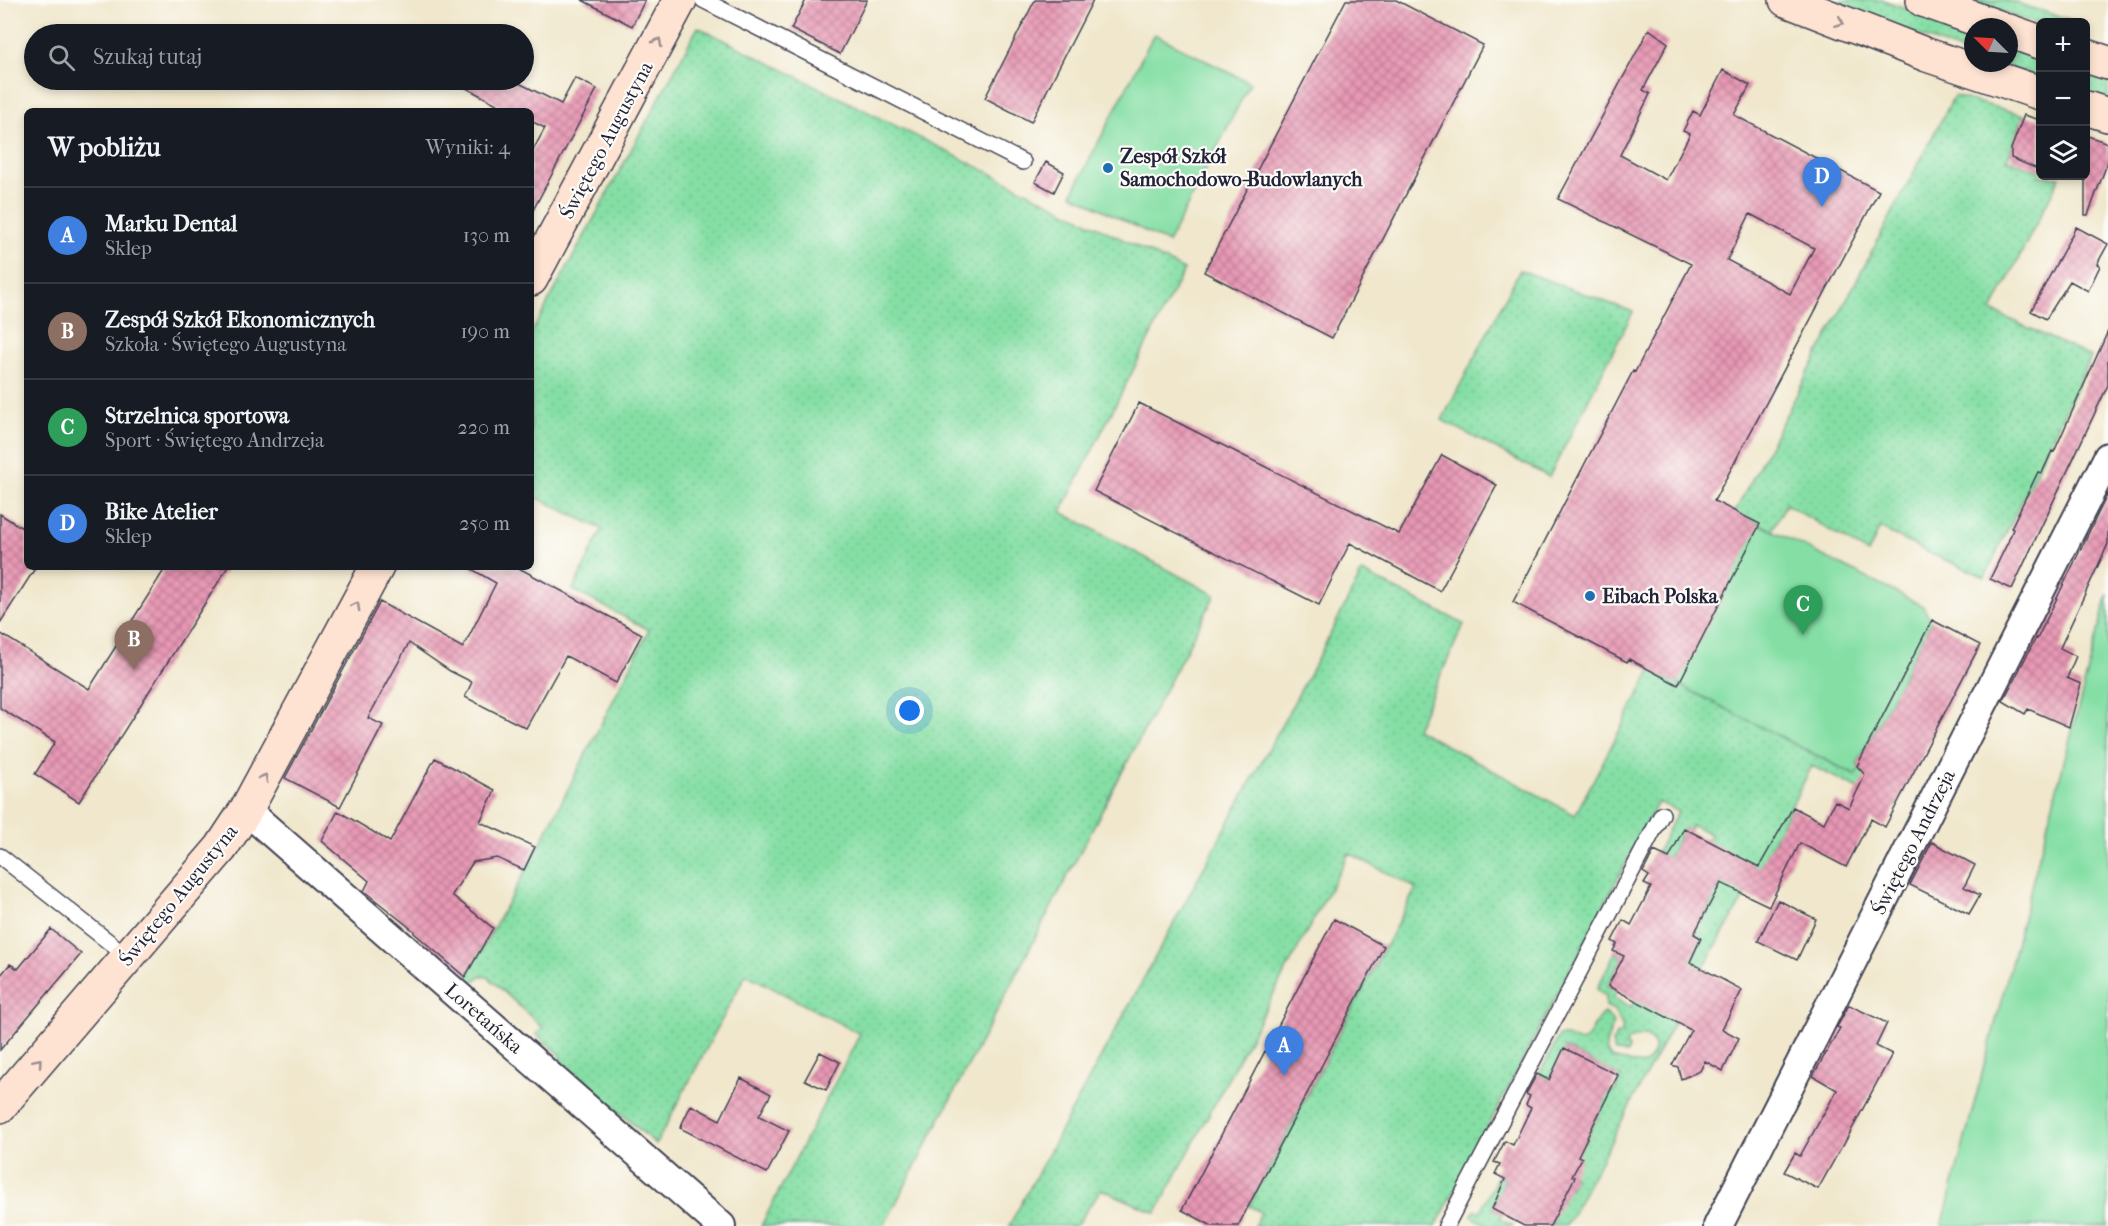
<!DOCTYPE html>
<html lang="pl">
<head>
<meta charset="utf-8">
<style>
	:root { --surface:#171b24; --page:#20242c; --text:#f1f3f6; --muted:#9ea1a6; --line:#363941; --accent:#1f6fb2 }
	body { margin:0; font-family:"IM FELL French Canon",serif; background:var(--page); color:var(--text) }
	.controls { position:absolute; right:18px; top:18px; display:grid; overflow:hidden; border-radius:9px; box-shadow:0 3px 9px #0003 }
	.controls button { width:54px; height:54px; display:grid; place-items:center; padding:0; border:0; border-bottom:2px solid var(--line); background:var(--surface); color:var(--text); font:30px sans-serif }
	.compass { position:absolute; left:1964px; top:18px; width:54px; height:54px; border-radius:50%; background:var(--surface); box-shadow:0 3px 9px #0003; rotate:294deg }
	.you { position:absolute; left:910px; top:711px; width:21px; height:21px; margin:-15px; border:4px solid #fff; border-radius:50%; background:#1a73e8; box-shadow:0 0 0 9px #1a73e833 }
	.badge { display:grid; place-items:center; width:39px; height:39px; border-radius:50%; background:var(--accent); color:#fff; font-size:20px; font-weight:700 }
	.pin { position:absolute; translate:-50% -50px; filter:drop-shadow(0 2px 3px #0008) }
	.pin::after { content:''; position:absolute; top:32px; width:21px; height:18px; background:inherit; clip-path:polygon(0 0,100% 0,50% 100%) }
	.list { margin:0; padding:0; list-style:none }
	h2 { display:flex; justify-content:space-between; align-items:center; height:78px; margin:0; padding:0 24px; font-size:26px }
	h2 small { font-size:20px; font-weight:400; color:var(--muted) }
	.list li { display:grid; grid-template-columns:39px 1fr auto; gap:18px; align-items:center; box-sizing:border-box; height:96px; padding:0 24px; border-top:2px solid var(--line) }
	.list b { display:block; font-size:22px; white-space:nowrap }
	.list p { margin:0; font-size:20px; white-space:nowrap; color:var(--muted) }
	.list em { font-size:20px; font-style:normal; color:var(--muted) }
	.icon { flex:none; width:33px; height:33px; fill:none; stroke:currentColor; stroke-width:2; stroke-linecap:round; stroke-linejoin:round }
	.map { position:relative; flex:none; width:2108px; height:1226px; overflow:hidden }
	.search { position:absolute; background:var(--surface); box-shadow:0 3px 9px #0003; left:24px; top:24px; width:510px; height:66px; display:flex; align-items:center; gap:15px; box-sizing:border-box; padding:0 21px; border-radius:33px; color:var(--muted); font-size:22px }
	.panel { position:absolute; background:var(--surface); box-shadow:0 3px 9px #0003; left:24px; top:108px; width:510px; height:462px; border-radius:9px }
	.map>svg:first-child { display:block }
	.grass { fill:url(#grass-dots); stroke:#548070; stroke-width:1.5 }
	.garden { fill:#85dfa5; stroke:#548070; stroke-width:1.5 }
	.building { fill:url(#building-cross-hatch); fill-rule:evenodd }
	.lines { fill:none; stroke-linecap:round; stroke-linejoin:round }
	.lane-casing { stroke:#414051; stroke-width:18 }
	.street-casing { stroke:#414051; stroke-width:32 }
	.secondary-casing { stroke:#414051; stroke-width:36 }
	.lane { stroke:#fff; stroke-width:15 }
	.street { stroke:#fff; stroke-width:28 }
	.secondary { stroke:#fee3d2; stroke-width:33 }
	.oneway { stroke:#9b8c8e }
	.poi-dot { fill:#1f6fb2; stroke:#fdfcf7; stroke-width:2 }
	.labels { text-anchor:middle; stroke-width:4.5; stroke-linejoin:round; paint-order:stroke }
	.street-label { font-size:20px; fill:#22223b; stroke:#fdfcf7 }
	.poi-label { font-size:20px; font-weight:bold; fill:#22223b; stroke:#fdfcf7; text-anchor:start }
</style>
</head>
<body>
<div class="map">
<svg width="2108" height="1226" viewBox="0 0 2108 1226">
	<defs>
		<pattern id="grass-dots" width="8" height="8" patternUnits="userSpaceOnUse" patternTransform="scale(1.5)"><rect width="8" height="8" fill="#85dfa5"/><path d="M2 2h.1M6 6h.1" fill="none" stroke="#73bf8f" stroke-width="1.8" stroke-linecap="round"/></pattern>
		<pattern id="building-cross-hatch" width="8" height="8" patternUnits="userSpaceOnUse" patternTransform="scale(1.5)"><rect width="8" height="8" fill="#e898b4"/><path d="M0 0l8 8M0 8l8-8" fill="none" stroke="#bc7c94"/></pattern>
	</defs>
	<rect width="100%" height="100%" fill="#fdfcf7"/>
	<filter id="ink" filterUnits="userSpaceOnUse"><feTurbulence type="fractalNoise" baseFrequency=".0167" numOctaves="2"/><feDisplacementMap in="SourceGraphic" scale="12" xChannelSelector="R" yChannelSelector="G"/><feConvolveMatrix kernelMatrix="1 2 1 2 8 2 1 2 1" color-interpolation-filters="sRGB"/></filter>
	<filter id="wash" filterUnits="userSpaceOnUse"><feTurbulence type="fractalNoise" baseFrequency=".008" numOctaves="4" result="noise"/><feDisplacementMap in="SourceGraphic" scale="24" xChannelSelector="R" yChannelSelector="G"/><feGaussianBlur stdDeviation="1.35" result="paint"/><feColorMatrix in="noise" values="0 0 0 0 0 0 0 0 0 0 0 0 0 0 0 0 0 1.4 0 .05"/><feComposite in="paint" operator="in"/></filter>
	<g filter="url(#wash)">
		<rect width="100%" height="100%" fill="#f0e7cc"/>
		<path class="grass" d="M1826 0H1883L1973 33V56Z
			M1967 0H2006L2078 22H2040V25Z
			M698 27 1184 270 1061 512 1215 595 884 1226H761L860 1034 746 974 656 1144 561 1061 559 1054 536 1034 543 1028 488 977 480 976 472 983 466 978 539 846 649 630 573 590 602 529 531 495V334Z
			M2009 46 2040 57V78L1995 63H2009Z
			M2086 71 2108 78V100L2086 92Z
			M1954 96 2024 115 2007 160 2040 171V176L2060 177 1992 311 2091 357 1985 577 1929 553 1880 528 1868 553 1786 504 1772 530 1744 516 1660 675 1855 775 1860 769 1904 791 1895 807 1812 766 1746 894 1704 966 1566 1226H1551L1553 1221 1549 1219 1565 1188 1569 1190 1575 1177 1572 1176 1573 1154 1586 1140 1605 1101 1607 1089 1614 1092 1621 1077 1565 1048 1549 1080 1539 1075 1559 1036C1573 1033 1582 1053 1591 1032 1595 1025 1597 1017 1604 1013 1606 1015 1609 1016 1611 1019 1618 1027 1599 1043 1609 1055 1613 1060 1620 1060 1626 1061 1632 1062 1638 1066 1644 1064 1647 1063 1649 1059 1651 1057 1657 1047 1655 1040 1644 1035L1628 1040 1626 1045 1629 1048 1627 1053 1615 1052 1612 1043 1616 1035 1621 1033 1623 1027 1614 1010 1606 1006V996L1597 989 1615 952 1623 957 1608 986 1617 990 1614 998 1631 1007 1635 1000 1701 938 1694 934 1712 901V890L1717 892 1723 879 1707 840 1710 834 1692 825 1689 831 1684 828 1668 858 1657 853 1678 811 1658 802 1436 1226H1254L1261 1212 1249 1206 1416 888 1349 853 1156 1213 1101 1189 1076 1226H1009L1318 658 1362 572 1464 624 1416 729 1575 815Z
			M1520 270 1633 312 1549 477 1442 420Z
			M1498 1175 1505 1179 1492 1209 1502 1214 1500 1219 1514 1226H1488L1471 1216 1476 1210 1480 1212Z"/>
		<path class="garden" d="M1154 34 1250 83 1168 243 1072 194Z
			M1743 516 1923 606 1931 622 1857 765 1860 769 1855 775 1660 675Z
			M2108 594V1226H1942Z"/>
		<g id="blocks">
			<path class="building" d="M582 0H645L632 26Z
				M806 0H867L840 54 791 29Z
				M1035 0H1093L1031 122 985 98Z
				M1346 0H1396L1483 45 1332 338 1204 272Z
				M1649 29 1668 43 1643 90 1650 94 1620 155 1666 180 1690 134 1683 131 1693 111 1700 115 1723 70 1750 85 1734 115 1879 191 1714 501 1760 524 1678 685 1629 659 1627 662 1513 602 1633 371 1635 372 1691 264 1558 199ZM1750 214 1814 248 1790 294 1727 260Z
				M575 78 597 89 531 214V154L545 128 531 121V111H510L451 80H513L561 104Z
				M2024 115 2040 120V170L2011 158V149Z
				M2085 135 2108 143V161L2088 215H2085Z
				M1046 162 1064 172 1054 192 1035 182Z
				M2076 227 2108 244 2097 264 2100 266 2088 291 2070 281 2046 319 2031 311Z
				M2108 331V385L2012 589 1990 579 2008 542 2013 529 2011 528 2038 472 2042 473 2052 451 2054 452Z
				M1139 403 1399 534 1442 455 1497 485 1440 591 1350 543 1319 605 1094 491Z
				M2108 493V544L2060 648 2076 656 2067 678 2081 684 2069 727 2028 709 2025 714 2003 701 2036 638 2037 639Z
				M0 514 27 531V567H36L0 623Z
				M166 567H228L79 802 35 774 55 742 0 708V633L89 689Z
				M468 567H517L642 634 616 683 566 656 526 728 465 697 472 682 450 671 409 643 368 718 383 725 340 807 285 778 380 602 463 648 496 583Z
				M1932 620 1980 645 1885 827 1871 819 1846 867 1800 843 1769 906 1721 883 1694 934 1701 938 1690 962 1742 990 1722 1029 1739 1038 1723 1071 1705 1061 1700 1071 1681 1079 1678 1067 1672 1065 1691 1030 1608 986 1624 956 1613 951 1617 944 1612 941 1623 920 1631 925 1651 887 1644 884 1649 876 1643 872 1654 851 1669 858 1684 828 1759 867 1793 807 1824 823 1835 801 1849 808 1865 775 1857 766Z
				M435 758 495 790 480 822 535 847 524 870 497 858 473 862 452 895 493 928 465 977 414 933V931L364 891 369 881 322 841 338 811 390 842Z
				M1932 842 1975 865 1964 887 1980 895 1969 914 1910 885Z
				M1778 900 1816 919 1797 960 1758 941Z
				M1334 919 1384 946 1238 1226H1212L1182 1210Z
				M51 929 81 954 0 1050V976L10 964 18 969Z
				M1849 1005 1887 1023 1876 1046 1892 1054 1843 1146H1842L1818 1189 1784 1172 1795 1153 1800 1156 1837 1090 1813 1076 1840 1028 1837 1027Z
				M1564 1048 1618 1075 1578 1156 1582 1158 1572 1176 1575 1177 1550 1226H1524L1492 1209 1505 1179 1495 1174 1500 1164 1494 1162 1505 1141 1513 1145 1531 1108 1526 1105 1530 1096 1526 1094 1537 1074 1549 1080Z
				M820 1052 840 1062 826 1090 805 1080Z
				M741 1078 771 1094 759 1116 789 1131 767 1173 680 1128 691 1105 720 1120Z"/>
		</g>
	</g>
	<g filter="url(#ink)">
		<use href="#blocks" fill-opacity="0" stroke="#414051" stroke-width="1.5"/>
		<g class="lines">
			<g class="lane-casing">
				<path id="lane" d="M703 0 1023 162
					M0 856 128 957
					M1446 1226 1662 814"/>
			</g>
			<g class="street-casing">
				<path id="street" d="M246 810 721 1226
					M1718 1226 2108 457"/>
			</g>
			<g class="secondary-casing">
				<path id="secondary" d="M1786 0 1927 55 2040 93
					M1923 0 1998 27
					M2009 31 2040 42
					M2086 56 2108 63
					M2086 108 2108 115
					M531 279 680 0
					M0 1106 221 848 246 810 377 567"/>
			</g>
			<use href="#lane" class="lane"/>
			<use href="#street" class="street"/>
			<use href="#secondary" class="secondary"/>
		</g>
		<defs><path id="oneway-chevron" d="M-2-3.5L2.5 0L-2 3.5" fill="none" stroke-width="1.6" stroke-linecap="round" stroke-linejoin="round" transform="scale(1.5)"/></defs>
		<g class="oneway">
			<use href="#oneway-chevron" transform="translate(1840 22) rotate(21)"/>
			<use href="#oneway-chevron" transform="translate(658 42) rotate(-62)"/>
			<use href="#oneway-chevron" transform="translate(356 606) rotate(-62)"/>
			<use href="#oneway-chevron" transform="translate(264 778) rotate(-62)"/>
			<use href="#oneway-chevron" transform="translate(38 1062) rotate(-49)"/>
		</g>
	</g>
	<g class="poi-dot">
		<circle cx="1108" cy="168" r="6"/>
		<circle cx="1590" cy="596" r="6"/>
	</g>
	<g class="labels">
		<g class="street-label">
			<text transform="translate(606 140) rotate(-62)" y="7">Świętego Augustyna</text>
			<text transform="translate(1913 842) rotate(-63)" y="7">Świętego Andrzeja</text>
			<text transform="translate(178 895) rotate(-51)" y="7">Świętego Augustyna</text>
			<text transform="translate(484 1018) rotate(41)" y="7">Loretańska</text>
		</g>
		<g class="poi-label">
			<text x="1120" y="163">Zespół Szkół<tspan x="1120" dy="23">Samochodowo-Budowlanych</tspan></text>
			<text x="1602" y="603">Eibach Polska</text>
		</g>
	</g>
</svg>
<div class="controls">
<button>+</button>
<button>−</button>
<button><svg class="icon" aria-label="layers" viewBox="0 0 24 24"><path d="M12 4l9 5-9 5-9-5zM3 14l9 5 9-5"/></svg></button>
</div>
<svg class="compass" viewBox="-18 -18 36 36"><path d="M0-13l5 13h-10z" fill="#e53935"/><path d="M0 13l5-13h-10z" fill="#9ea1a6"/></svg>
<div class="you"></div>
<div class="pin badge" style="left:1284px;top:1076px;background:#3f7fe0">A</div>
<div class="pin badge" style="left:134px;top:670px;background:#8d6e63">B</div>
<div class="pin badge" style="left:1803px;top:635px;background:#2e9e5b">C</div>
<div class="pin badge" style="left:1822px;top:207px;background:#3f7fe0">D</div>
<div class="search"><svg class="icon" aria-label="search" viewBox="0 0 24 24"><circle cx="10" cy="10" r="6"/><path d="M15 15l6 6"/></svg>Szukaj tutaj</div>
<section class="panel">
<h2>W pobliżu<small>Wyniki: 4</small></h2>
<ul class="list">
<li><span class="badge" style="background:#3f7fe0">A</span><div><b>Marku Dental</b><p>Sklep</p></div><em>130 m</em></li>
<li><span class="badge" style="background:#8d6e63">B</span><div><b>Zespół Szkół Ekonomicznych</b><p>Szkoła · Świętego Augustyna</p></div><em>190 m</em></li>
<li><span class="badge" style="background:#2e9e5b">C</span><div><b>Strzelnica sportowa</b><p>Sport · Świętego Andrzeja</p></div><em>220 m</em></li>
<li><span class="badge" style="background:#3f7fe0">D</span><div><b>Bike Atelier</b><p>Sklep</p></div><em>250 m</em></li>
</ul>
</section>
</div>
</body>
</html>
